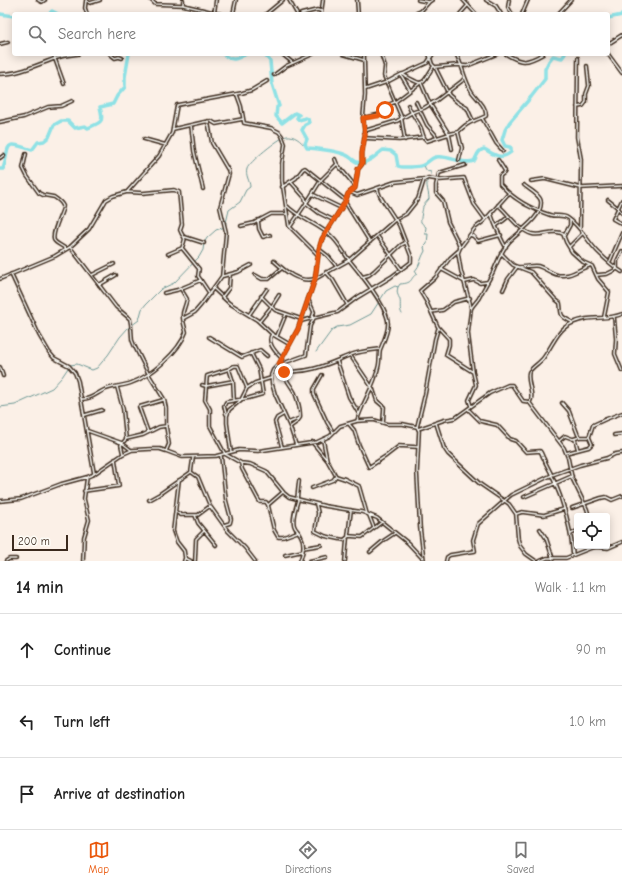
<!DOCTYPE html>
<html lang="en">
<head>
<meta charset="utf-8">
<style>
	:root { --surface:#fff; --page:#f2f2f2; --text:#222; --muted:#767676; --line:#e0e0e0; --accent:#ea580c }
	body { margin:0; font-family:"Comic Neue",sans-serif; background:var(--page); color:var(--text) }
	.controls { position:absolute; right:12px; bottom:12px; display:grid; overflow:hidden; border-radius:4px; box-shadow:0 2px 10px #0003 }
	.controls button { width:36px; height:36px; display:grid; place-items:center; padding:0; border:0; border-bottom:1px solid var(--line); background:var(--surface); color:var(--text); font:20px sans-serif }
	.scale { position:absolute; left:12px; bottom:10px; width:56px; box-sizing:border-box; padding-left:4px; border:2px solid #3b2a1e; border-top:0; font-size:11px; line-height:14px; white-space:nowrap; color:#3b2a1e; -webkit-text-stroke:3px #fdfcf7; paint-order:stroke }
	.stop { position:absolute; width:12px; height:12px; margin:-9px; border:3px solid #ea580c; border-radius:50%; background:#fff }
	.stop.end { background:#ea580c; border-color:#fff; box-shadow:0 1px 4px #0008 }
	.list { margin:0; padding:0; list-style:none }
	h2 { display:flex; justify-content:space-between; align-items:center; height:52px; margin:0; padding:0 16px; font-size:17px }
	h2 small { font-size:13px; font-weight:400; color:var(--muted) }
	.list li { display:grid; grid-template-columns:26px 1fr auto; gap:12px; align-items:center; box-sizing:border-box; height:72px; padding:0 16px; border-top:1px solid var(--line) }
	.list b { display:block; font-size:15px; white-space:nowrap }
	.list em { font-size:13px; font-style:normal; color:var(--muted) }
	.icon { flex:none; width:22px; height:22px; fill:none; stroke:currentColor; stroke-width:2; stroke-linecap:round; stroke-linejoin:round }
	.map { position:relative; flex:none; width:622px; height:561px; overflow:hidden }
	.search { position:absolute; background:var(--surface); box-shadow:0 2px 10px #0003; left:12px; right:12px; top:12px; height:44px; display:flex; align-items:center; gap:10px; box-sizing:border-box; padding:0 14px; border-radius:4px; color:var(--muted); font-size:15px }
	.sheet { height:268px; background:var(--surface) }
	nav { display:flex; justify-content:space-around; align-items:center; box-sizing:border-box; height:56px; border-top:1px solid var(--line); background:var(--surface); font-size:11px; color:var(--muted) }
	nav a { display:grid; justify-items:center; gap:2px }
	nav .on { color:var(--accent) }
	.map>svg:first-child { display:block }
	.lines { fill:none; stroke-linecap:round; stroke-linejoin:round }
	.stream { stroke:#6d9895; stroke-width:1 }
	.river { stroke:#8fe1e5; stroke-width:3.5 }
	.minor-casing { stroke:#3b2a1e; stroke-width:4.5 }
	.minor { stroke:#fdfcf7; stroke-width:1.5 }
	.route { stroke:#ea580c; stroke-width:5 }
</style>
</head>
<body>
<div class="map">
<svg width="622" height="561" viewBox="0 0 622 561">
	<rect width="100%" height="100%" fill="#fbf0e7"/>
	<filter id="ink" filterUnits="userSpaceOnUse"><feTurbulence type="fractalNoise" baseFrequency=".025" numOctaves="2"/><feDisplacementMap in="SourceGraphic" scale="8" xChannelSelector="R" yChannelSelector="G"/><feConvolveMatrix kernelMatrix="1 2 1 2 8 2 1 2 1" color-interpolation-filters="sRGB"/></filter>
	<g filter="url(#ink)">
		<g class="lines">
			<path class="stream" d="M398 287C396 294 398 294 400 300 401 305 399 309 402 314
				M316 352 332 330 337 327 350 325 371 314 386 291 395 286 398 287 400 284C415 283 409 278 417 274L415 271C420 266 421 257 425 251L424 247 427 244 428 234H425L426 227C425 226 422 224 421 222 420 219 423 209 423 206L429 199C429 190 423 182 431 175V172L427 171 425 168 424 164
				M0 407 15 405 52 388 62 377 70 365 77 364 92 370 97 368 108 355 120 337 128 328 139 320 142 309 146 304 161 289 174 283 199 257 203 250 204 243 207 238 216 230 225 227 229 210 240 202 246 190 250 187C250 181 245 175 247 169 248 163 280 137 287 136 294 135 301 141 305 146"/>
			<path class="river" d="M0 14 14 16
				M49 14 52 11 58 14
				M608 18 622 15
				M223 54C232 62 237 59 246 54
				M264 54 270 61 272 84 279 106 277 107 276 116 282 123 295 113 299 115 297 118 299 120 306 118 308 119 309 123 305 125 302 130 307 139 305 144 307 148C320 149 334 150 346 155 352 157 352 162 362 164L373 158 383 150 391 151 396 155 398 166C402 168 419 167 423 165 427 163 431 158 436 157 449 155 461 165 474 161 477 156 478 150 484 149 494 154 501 161 511 152V148L510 147 505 146 502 140 505 130 509 123 531 97 545 79V69L549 61 553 56 562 58 565 54
				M0 169H3C11 146 1 139 32 150L38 142 44 141 49 137 54 125 61 121H68L75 128 85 126 88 128C102 122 104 122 100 107L113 104 117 96 125 87V77L129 54"/>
			<g class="minor-casing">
				<path id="minor" d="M38 0 42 2 45 0
					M86 0 90 3 100 0
					M86 0 85 8 87 14
					M151 0 155 4 183 5 221 14
					M289 0 297 14
					M357 0 358 14
					M418 0 429 2 432 0
					M463 0 476 14
					M486 0 496 6 501 14
					M509 0 508 7 512 14
					M183 5V0
					M214 14 216 0
					M233 14 236 0
					M266 14 283 0
					M301 14 317 10 321 11
					M321 14 323 0
					M414 14 421 11 429 2
					M460 14 468 5
					M522 14 528 0
					M558 14 571 0
					M0 44 8 42
					M608 44 622 35
					M54 54 55 59 64 84
					M110 54 115 58 119 57 122 58
					M282 54 293 63
					M343 54 364 60
					M381 54 385 66 384 76 401 116 405 140
					M429 54 432 64 435 67 457 65 467 66 497 54
					M456 54C463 66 464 80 472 92 477 99 487 107 486 116 482 118 478 119 474 121 467 123 463 127 458 132L462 148 459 160
					M506 54C522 64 527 63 543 54
					M608 54 622 73
					M578 58 577 137 581 159 580 228
					M435 67 449 95 457 102 467 108 473 121
					M0 74C21 74 40 63 60 57 66 55 72 55 78 54
					M403 74 427 63 433 54
					M274 75 286 66 313 54
					M401 75 410 90
					M421 83 430 104 449 134 452 149
					M366 89 387 82 402 74C407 77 412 80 417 82 425 86 429 71 434 66
					M237 95 241 106 244 123 271 128 279 132 282 136 285 144 282 163V181L289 226 318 255
					M416 102 427 125 435 134 437 138
					M408 105C411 113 416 119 420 126 423 131 422 137 427 141L449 134 458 132
					M577 107 583 106 586 102V94L589 86 587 66
					M363 118 381 114 390 104 395 102 419 84
					M482 118 496 143 503 151
					M0 122 24 117 48 107 61 106 72 101
					M191 125 194 151 203 189
					M173 129 204 122 211 121 216 124 243 119
					M364 131 397 121 411 113 424 108 437 100 462 81 465 77
					M364 138 399 140 424 137
					M144 139 166 145
					M26 154 23 168 27 176 39 193 43 195 54 197C57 199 62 203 63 206 64 210 51 232 54 240 56 244 63 246 66 249
					M0 158 4 155
					M335 159 337 164 355 186
					M498 160 505 171 504 173 500 176V184C513 199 531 209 550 215 556 217 562 214 568 218 581 227 587 241 598 252 605 259 614 267 622 272
					M531 181 545 179 581 188 622 186
					M291 182 305 198 306 202
					M282 187 296 178 303 169 305 168 345 200
					M127 192 143 193 174 190 179 192 182 224 180 230C184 241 187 234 182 248
					M350 192 357 195 395 182 424 179
					M312 194 341 208
					M608 200 618 208 622 213
					M622 200 613 219 622 224
					M345 202 370 242
					M306 203 319 213 333 220
					M286 205C299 219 320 224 333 238 339 244 344 253 349 260 359 272 389 309 388 324 388 333 383 342 380 350 379 356 380 362 378 368 374 387 362 403 357 421
					M498 205C508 213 518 230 532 234 542 237 553 228 563 234L566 242 572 252 583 262 592 266 598 279 609 292 604 317
					M491 213C492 218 503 244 506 247
					M258 220 259 229 263 237 270 235
					M241 226 254 223 271 214H287
					M496 226 503 221 509 216
					M290 227 309 199 321 180 337 164
					M470 235 473 236 478 241 501 235
					M564 236 570 225V220
					M185 237 204 243
					M378 237 401 269
					M70 247 116 307 130 319 131 325 132 340 134 345 149 375 164 399 166 408V426L169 444 166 451
					M569 247 583 233
					M460 248 458 242 448 222 443 201 436 193V185L439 173 465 165
					M319 249 328 256 337 267
					M458 251 450 258 435 278 420 291 426 301 438 327 449 339V345L446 355 473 372
					M501 253 513 265 531 272 555 299 560 303C562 315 558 315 572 322
					M168 254 182 248 199 269 198 276 210 294
					M274 261C285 271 298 283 315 279L349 260 396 219 406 214 418 199 424 180 428 178 440 180 464 178 474 204 485 219
					M610 261 622 233
					M519 267C525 267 533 265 538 266 548 269 554 277 565 275 573 275 581 268 589 266
					M441 269 465 282 474 280 480 283 487 282
					M326 272 333 280 347 304
					M11 274 39 335 49 352 54 358 69 366 75 373 78 381 94 473
					M92 275 114 264
					M255 275 262 279H269L282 268
					M597 275 607 274 617 269V261L622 251
					M223 276 238 272 251 265
					M362 277 369 275 374 271 401 245 405 243
					M0 279 55 256 70 247 89 229 106 200 113 196 127 192 159 156 172 133 177 105 242 93 252 90 267 81
					M99 285 116 275
					M214 289 229 303 257 320 272 334 289 344
					M503 290 508 279 517 267
					M164 293 177 290 201 280
					M261 296 275 310 301 319
					M222 297 229 288 230 275
					M308 299 314 312 312 318
					M471 309C473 304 478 301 480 296 484 288 489 280 493 272 498 261 501 251 509 242 518 232 542 218 541 202 541 195 528 189 524 185
					M431 312 443 310 454 302 470 298
					M249 315 267 289
					M614 317 616 339 615 354 622 371
					M184 318 195 312 201 305 222 276 226 232 220 207 229 174 228 170 212 143 208 121
					M301 321 338 312 358 297 391 277 411 262V256L399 225 380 196 377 188
					M259 322 272 306 279 295
					M272 334C266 343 276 352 282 359
					M277 336 286 314
					M209 337 242 357 260 350 267 356
					M350 355 373 389 377 401 384 407 383 423
					M337 361 349 397 359 414
					M281 364 306 355 310 326 314 318
					M282 364 287 371C310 374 332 362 353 354 361 351 372 350 380 349
					M0 367 3 376
					M284 368C283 378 291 385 295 393 298 401 301 410 300 418L288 423
					M229 369 233 381 234 400
					M322 375 314 389V394L327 422 333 432
					M202 385 206 386 233 381
					M117 387 123 409 126 439
					M247 388 238 366H234L229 369 207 376 205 400 210 409V426L225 454 241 463 250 464 266 471 284 493 289 497 325 506 362 512 377 518 408 543 422 558
					M82 399C91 400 97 393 104 390 113 386 123 386 131 383 151 376 179 352 186 332 184 324 181 316 184 309 185 306 186 303 187 299L181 289
					M529 402 564 448 568 458 572 478 587 509 589 516
					M562 403 569 411 578 435 581 437H589L592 444 589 447 566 453
					M471 406 469 400 476 385 473 372 468 333 471 309 470 303 461 271 458 253 460 248 475 228 483 222 509 193
					M468 409 480 421 497 425 510 439 516 441 526 452 540 451C542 453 542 456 544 459 546 465 550 470 552 476 563 500 571 528 573 555
					M226 414 224 406 226 402 249 398 263 394 259 369 251 353
					M85 415 102 410
					M436 423 444 448 448 454 480 484 509 504 516 514 518 539 520 546 526 554 536 561
					M349 424 354 430 359 445 369 467 386 456 399 446 417 447
					M290 427 297 422 299 419
					M417 427 425 394 435 339 438 329
					M418 429 444 420 455 418 490 393 508 385H512L523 401 530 402C535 394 526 382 529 372 533 366 540 363 544 357 558 337 558 324 586 319 598 317 610 319 622 314
					M88 431 122 443 131 450
					M148 432 139 407 163 400
					M614 435 622 434
					M589 437 593 425 606 419 622 413
					M575 439 578 450
					M323 440 327 460
					M559 441 565 436 573 439 580 437
					M312 442 327 460 336 476 345 479 359 486 367 514
					M296 445 290 427 275 394 272 384 271 375 273 370 279 364 298 329 315 279 319 249 322 239 345 202 348 194 355 188 358 169 362 164V153L365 135 363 118 365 95 364 54
					M282 447 275 422 277 418 284 414
					M231 452 227 423V416L229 410 241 400 247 388 255 383 271 378
					M123 454 121 445 126 439 143 435 159 427 166 426
					M221 456 226 500 231 519 230 523 224 525
					M193 458 191 472 198 477 210 506 228 531 245 548 255 561
					M241 463 242 469 258 499 260 502H266L268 505 274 530 278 537H283L297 532
					M179 480 173 531 177 542 184 551 185 558 184 561
					M312 488 333 480 336 476
					M84 491 119 486 115 459
					M524 497 572 476
					M297 499 299 481
					M149 500 158 495 191 472
					M298 500C296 508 292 517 294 525 295 530 299 531 301 536 305 543 303 553 300 561
					M0 501 21 499 61 484 87 477 94 474 123 454 132 450 150 449H160L166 451 182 457 216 456 239 450 258 451 317 442 330 436 340 426 357 421 374 420 387 424H403L417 427 419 431 417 472 420 528 424 561
					M316 504 318 513 315 531 325 536 344 540 349 536 362 537 382 522
					M268 505 283 492
					M572 508 601 498 606 497 612 500 622 496
					M176 512 181 515H198L210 506
					M516 514 522 512 544 515 564 509
					M195 515 198 523 216 545
					M369 515 374 528
					M540 529 546 538 553 559
					M571 534 577 531
					M348 536 351 510
					M303 548 321 545
					M370 552 383 541 395 533
					M285 555 303 551
					M185 558 191 561
					M6 561 9 559H16
					M83 561 84 537 89 520 84 499 87 477
					M195 561 196 539 204 531
					M309 561 327 557
					M345 561 347 539
					M446 561 447 557 450 555 475 551 473 540 478 524 511 495 552 475 580 465 607 458 615 454 622 453
					M540 561 547 558H566L591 548 597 547 608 548 622 542"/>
			</g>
			<use href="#minor" class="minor"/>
		</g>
	</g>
	<g class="lines" filter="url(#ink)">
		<path class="route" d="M284 372V368L282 364H279L298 329 315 279 319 249 322 239 345 202 348 194 355 188 358 169 362 164V153L365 135 363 118 378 116 385 110"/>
	</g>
</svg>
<div class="controls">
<button><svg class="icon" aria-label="locate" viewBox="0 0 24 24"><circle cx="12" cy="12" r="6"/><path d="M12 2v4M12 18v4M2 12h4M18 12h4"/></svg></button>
</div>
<div class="scale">200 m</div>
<div class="stop" style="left:385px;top:110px"></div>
<div class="stop end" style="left:284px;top:372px"></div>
<div class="search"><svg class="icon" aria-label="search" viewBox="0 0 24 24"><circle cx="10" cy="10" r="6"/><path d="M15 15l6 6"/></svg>Search here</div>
</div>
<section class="sheet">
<h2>14 min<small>Walk · 1.1 km</small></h2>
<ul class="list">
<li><svg class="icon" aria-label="ahead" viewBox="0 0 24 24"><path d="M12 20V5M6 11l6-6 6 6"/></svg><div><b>Continue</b></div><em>90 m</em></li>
<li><svg class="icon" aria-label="left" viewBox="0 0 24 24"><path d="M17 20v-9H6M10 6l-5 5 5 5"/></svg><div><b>Turn left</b></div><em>1.0 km</em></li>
<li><svg class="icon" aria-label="arrive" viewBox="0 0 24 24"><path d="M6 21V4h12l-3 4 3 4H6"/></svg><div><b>Arrive at destination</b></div></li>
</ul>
</section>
<nav>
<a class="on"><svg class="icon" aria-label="map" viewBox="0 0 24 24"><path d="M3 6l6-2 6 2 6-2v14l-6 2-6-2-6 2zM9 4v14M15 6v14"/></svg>Map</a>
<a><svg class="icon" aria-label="directions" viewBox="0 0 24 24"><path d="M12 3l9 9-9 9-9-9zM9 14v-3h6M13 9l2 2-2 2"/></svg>Directions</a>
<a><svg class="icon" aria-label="saved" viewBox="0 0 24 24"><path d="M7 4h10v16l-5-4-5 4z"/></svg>Saved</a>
</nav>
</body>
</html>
